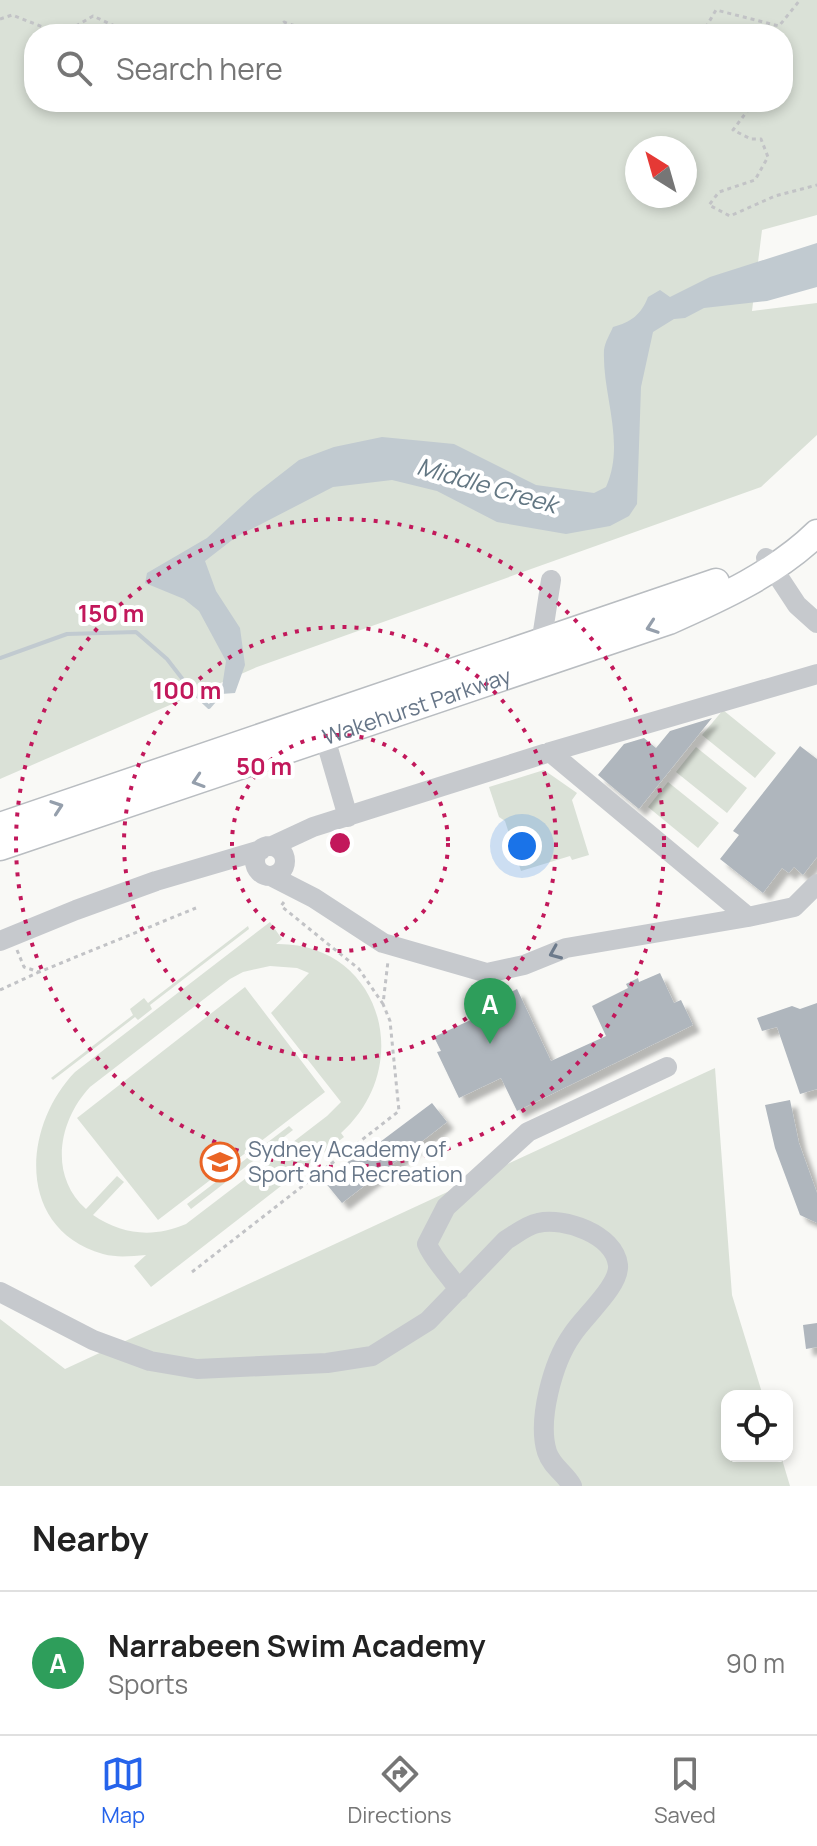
<!DOCTYPE html>
<html lang="en">
<head>
<meta charset="utf-8">
<style>
	:root { --surface:#fff; --page:#f2f2f2; --text:#222; --muted:#767676; --line:#e0e0e0; --accent:#2563eb }
	body { margin:0; font-family:Manrope,sans-serif; background:var(--page); color:var(--text) }
	.controls { position:absolute; right:24px; bottom:24px; display:grid; overflow:hidden; border-radius:16px; box-shadow:0 4px 12px #0003 }
	.controls button { width:72px; height:72px; display:grid; place-items:center; padding:0; border:0; border-bottom:2px solid var(--line); background:var(--surface); color:var(--text); font:40px sans-serif }
	.compass { position:absolute; left:625px; top:136px; width:72px; height:72px; border-radius:50%; background:var(--surface); box-shadow:0 4px 12px #0003; rotate:323deg }
	.you { position:absolute; left:522px; top:846px; width:28px; height:28px; margin:-20px; border:6px solid #fff; border-radius:50%; background:#1a73e8; box-shadow:0 0 0 12px #1a73e833 }
	.badge { display:grid; place-items:center; width:52px; height:52px; border-radius:50%; background:var(--accent); color:#fff; font-size:26px; font-weight:700 }
	.pin { position:absolute; translate:-50% -66px; filter:drop-shadow(0 2px 4px #0008) }
	.pin::after { content:''; position:absolute; top:42px; width:28px; height:24px; background:inherit; clip-path:polygon(0 0,100% 0,50% 100%) }
	.list { margin:0; padding:0; list-style:none }
	h2 { display:flex; justify-content:space-between; align-items:center; height:104px; margin:0; padding:0 32px; font-size:34px }
	h2 small { font-size:26px; font-weight:400; color:var(--muted) }
	.list li { display:grid; grid-template-columns:52px 1fr auto; gap:24px; align-items:center; box-sizing:border-box; height:144px; padding:0 32px; border-top:2px solid var(--line) }
	.list b { display:block; font-size:30px; white-space:nowrap }
	.list p { margin:0; font-size:26px; white-space:nowrap; color:var(--muted) }
	.list em { font-size:26px; font-style:normal; color:var(--muted) }
	.icon { flex:none; width:44px; height:44px; fill:none; stroke:currentColor; stroke-width:2; stroke-linecap:round; stroke-linejoin:round }
	.map { position:relative; flex:none; width:817px; height:1486px; overflow:hidden }
	.search { position:absolute; background:var(--surface); box-shadow:0 4px 12px #0003; left:24px; right:24px; top:24px; height:88px; display:flex; align-items:center; gap:20px; box-sizing:border-box; padding:0 28px; border-radius:32px; color:var(--muted); font-size:30px }
	.sheet { height:248px; background:var(--surface) }
	nav { display:flex; justify-content:space-around; align-items:center; box-sizing:border-box; height:112px; border-top:2px solid var(--line); background:var(--surface); font-size:22px; color:var(--muted) }
	nav a { display:grid; justify-items:center; gap:4px }
	nav .on { color:var(--accent) }
	.map>svg:first-child { display:block }
	.green { fill:#dae1d7; fill-rule:evenodd }
	.water { fill:#c1cad0 }
	.lines { fill:none; stroke-linecap:round; stroke-linejoin:round }
	.stream { stroke:#c1cad0; stroke-width:4 }
	.building { fill:#afb6bd; filter:url(#shadow) }
	.major-casing { stroke:#b9bdc1; stroke-width:29 }
	.path { stroke:#c2c3c6; stroke-width:3; stroke-dasharray:4 4; stroke-linecap:butt }
	.minor { stroke:#c6c9cd; stroke-width:20 }
	.major { stroke:#fff; stroke-width:26 }
	.oneway { stroke:#959fac }
	.oneway2 { stroke:#6c7a8b }
	.ring { fill:none; stroke:#c2185b; stroke-width:4; stroke-dasharray:4 8 }
	.labels { text-anchor:middle; stroke-width:8; stroke-linejoin:round; paint-order:stroke }
	.street-label { font-size:22px; fill:#677688; stroke:#fff }
	.poi-label { font-size:22px; fill:#677688; stroke:#fff; text-anchor:start }
	.water-label { font-size:24px; font-style:italic; fill:#637783; stroke:#fff }
	.centre { fill:#c2185b; stroke:#fff; stroke-width:4 }
	.ring-label { font-size:24px; text-anchor:middle; font-weight:bold; fill:#c2185b; stroke:#fff; stroke-width:8; stroke-linejoin:round; paint-order:stroke }
</style>
</head>
<body>
<div class="map">
<svg width="817" height="1486" viewBox="0 0 817 1486">
	<defs>
		<filter id="shadow"><feDropShadow dx="7" dy="7" stdDeviation="2" flood-color="#0004"/></filter>
	</defs>
	<rect width="100%" height="100%" fill="#f9f9f6"/>
	<path class="green" d="M0 0H817V215L762 230 752 311 817 303V435L761 487 257 667 0 779ZM34 34H783V102H34ZM637 148H685V196H637Z
		M723 710 776 753 755 778 702 735Z
		M696 747 747 788 727 813 676 772Z
		M544 770 577 793 572 800 589 855 572 860 570 856 521 871 505 821 499 817 489 787Z
		M668 782 719 823 698 848 648 807Z
		M270 922 282 939 276 944C380 942 417 1065 341 1133L344 1137 151 1287 134 1266 146 1255C131 1256 118 1258 103 1254 16 1229 22 1127 75 1072ZM270 966 297 968 309 973 271 1013 341 1102 327 1116 186 1224C153 1238 123 1235 93 1215L124 1182 117 1176 86 1209C48 1175 59 1120 90 1087L230 979 243 972Z
		M248 926 249 929 150 1005 152 1009 138 1020 135 1017 53 1080 51 1078 133 1015 130 1009 144 998 148 1003Z
		M245 987 325 1092 158 1220 77 1118Z
		M715 1068 732 1295 763 1396H727V1456H781L790 1486H0V1319L65 1369Z
		M289 1126 293 1130 191 1209 187 1204Z"/>
	<path class="water" d="M817 243V287L767 301 704 308 685 318 674 319 653 332 641 387 637 504 629 516 610 526 566 534 497 522 437 491 392 480 333 487 236 537 205 561 216 591 240 628 245 665 235 693 221 694 226 661 199 611 184 599 145 583 147 573 207 538 254 495 299 460 334 447 382 437 454 444 536 485 594 493 606 487C626 443 602 395 604 350 605 342 610 334 613 327 631 322 641 315 648 297L660 290 670 297 710 277Z"/>
	<g class="lines">
		<path class="stream" d="M0 658 67 634 136 632 167 659 191 690 209 707 222 692"/>
	</g>
	<path class="building" d="M712 718 639 809 598 775 624 744 644 738 656 748 670 731Z
		M800 746 817 759V857L803 875 794 867 789 873 782 868 763 893 720 859 739 835 733 831Z
		M660 973 674 1003 681 1000 693 1025 517 1111 501 1078 459 1098 437 1052 441 1051 434 1037 505 1004 501 997 517 989 551 1061 606 1036 592 1006 628 988 626 984 638 978 639 982Z
		M817 1003V1089L800 1094 777 1027 762 1031 757 1018 792 1006 800 1009Z
		M790 1100 799 1143 817 1193V1223L800 1215 775 1148 765 1105Z
		M432 1103 447 1122 342 1203 324 1181 374 1141 376 1145Z
		M817 1323V1347L806 1349 803 1325Z"/>
	<g class="lines">
		<g class="major-casing">
			<g id="major">
				<path d="M0 826 716 582"/>
				<path id="s1" d="M0 847 669 621C721 598 776 573 817 533"/>
			</g>
		</g>
		<path class="path" d="M0 19 12 15 61 34
			M62 34 93 16 132 34
			M272 34 284 22 317 34
			M681 34 688 26 703 32 716 10 779 26 800 0
			M754 102 733 130 751 139H761L768 157 755 180 719 192 709 205 730 216 775 196 817 185
			M284 902 281 906 359 969 383 1004
			M17 950 24 967 39 972 196 908
			M0 990 39 972
			M192 1272 399 1111 390 1021 383 1004 388 961"/>
		<path class="minor" d="M766 558 797 605 817 623
			M541 644 551 580
			M325 738 348 817
			M550 752 748 917
			M272 846 313 827 550 752 817 674
			M255 861a15 15 0 1 1 30 0a15 15 0 1 1-30 0Z
			M271 876 314 898 383 943 487 973 524 965 566 948 748 917 794 907 817 884
			M0 941 76 910 156 881 261 850
			M459 1290C449 1274 434 1261 427 1244L446 1207 528 1132 667 1067
			M0 1292 93 1340 150 1361 197 1369 327 1363 372 1356 428 1321 506 1240C516 1234 527 1225 538 1223 564 1217 614 1234 618 1265 620 1286 583 1317 572 1335 553 1362 537 1420 547 1452 552 1467 565 1473 572 1486"/>
		<use href="#major" class="major"/>
	</g>
	<defs><path id="oneway-chevron" d="M-2-3.5L2.5 0L-2 3.5" fill="none" stroke-width="1.6" stroke-linecap="round" stroke-linejoin="round" transform="scale(2)"/></defs>
	<g class="oneway">
		<use href="#oneway-chevron" transform="translate(652 627) rotate(161)"/>
		<use href="#oneway-chevron" transform="translate(198 781) rotate(162)"/>
		<use href="#oneway-chevron" transform="translate(57 807) rotate(-19)"/>
	</g>
	<use class="oneway2" href="#oneway-chevron" transform="translate(555 953) rotate(157)"/>
	<g class="ring">
		<circle cx="340" cy="843" r="108"/>
		<circle cx="340" cy="843" r="216"/>
		<circle cx="340" cy="843" r="324"/>
	</g>
	<defs>
		<g id="university-ring" transform="scale(2)"><circle r="9.5" fill="#fff" stroke="#ea6425" stroke-width="1.5"/><path d="M0-5L7-2L0 1L-7-2ZM-4 1L0 2.5L4 1V4Q0 6-4 4Z" fill="#ea6425"/></g>
	</defs>
	<g fill-rule="evenodd">
		<use href="#university-ring" x="220" y="1162"/>
	</g>
	<g class="labels">
		<g class="street-label">
			<text dy="8" stroke="none"><textPath href="#s1" startOffset="440">Wakehurst Parkway</textPath></text>
		</g>
		<g class="poi-label">
			<text x="248" y="1157">Sydney Academy of<tspan x="248" dy="25">Sport and Recreation</tspan></text>
		</g>
		<g class="water-label">
			<text transform="translate(487 486) rotate(16)" y="8">Middle Creek</text>
		</g>
	</g>
	<circle cx="340" cy="843" r="12" class="centre"/>
	<g class="ring-label">
		<text x="111" y="622">150 m</text>
		<text x="187" y="699">100 m</text>
		<text x="264" y="775">50 m</text>
	</g>
</svg>
<div class="controls">
<button><svg class="icon" aria-label="locate" viewBox="0 0 24 24"><circle cx="12" cy="12" r="6"/><path d="M12 2v4M12 18v4M2 12h4M18 12h4"/></svg></button>
</div>
<svg class="compass" viewBox="-18 -18 36 36"><path d="M0-13l5 13h-10z" fill="#e53935"/><path d="M0 13l5-13h-10z" fill="#767676"/></svg>
<div class="you"></div>
<div class="pin badge" style="left:490px;top:1044px;background:#2e9e5b">A</div>
<div class="search"><svg class="icon" aria-label="search" viewBox="0 0 24 24"><circle cx="10" cy="10" r="6"/><path d="M15 15l6 6"/></svg>Search here</div>
</div>
<section class="sheet">
<h2>Nearby<small></small></h2>
<ul class="list">
<li><span class="badge" style="background:#2e9e5b">A</span><div><b>Narrabeen Swim Academy</b><p>Sports</p></div><em>90 m</em></li>
</ul>
</section>
<nav>
<a class="on"><svg class="icon" aria-label="map" viewBox="0 0 24 24"><path d="M3 6l6-2 6 2 6-2v14l-6 2-6-2-6 2zM9 4v14M15 6v14"/></svg>Map</a>
<a><svg class="icon" aria-label="directions" viewBox="0 0 24 24"><path d="M12 3l9 9-9 9-9-9zM9 14v-3h6M13 9l2 2-2 2"/></svg>Directions</a>
<a><svg class="icon" aria-label="saved" viewBox="0 0 24 24"><path d="M7 4h10v16l-5-4-5 4z"/></svg>Saved</a>
</nav>
</body>
</html>
